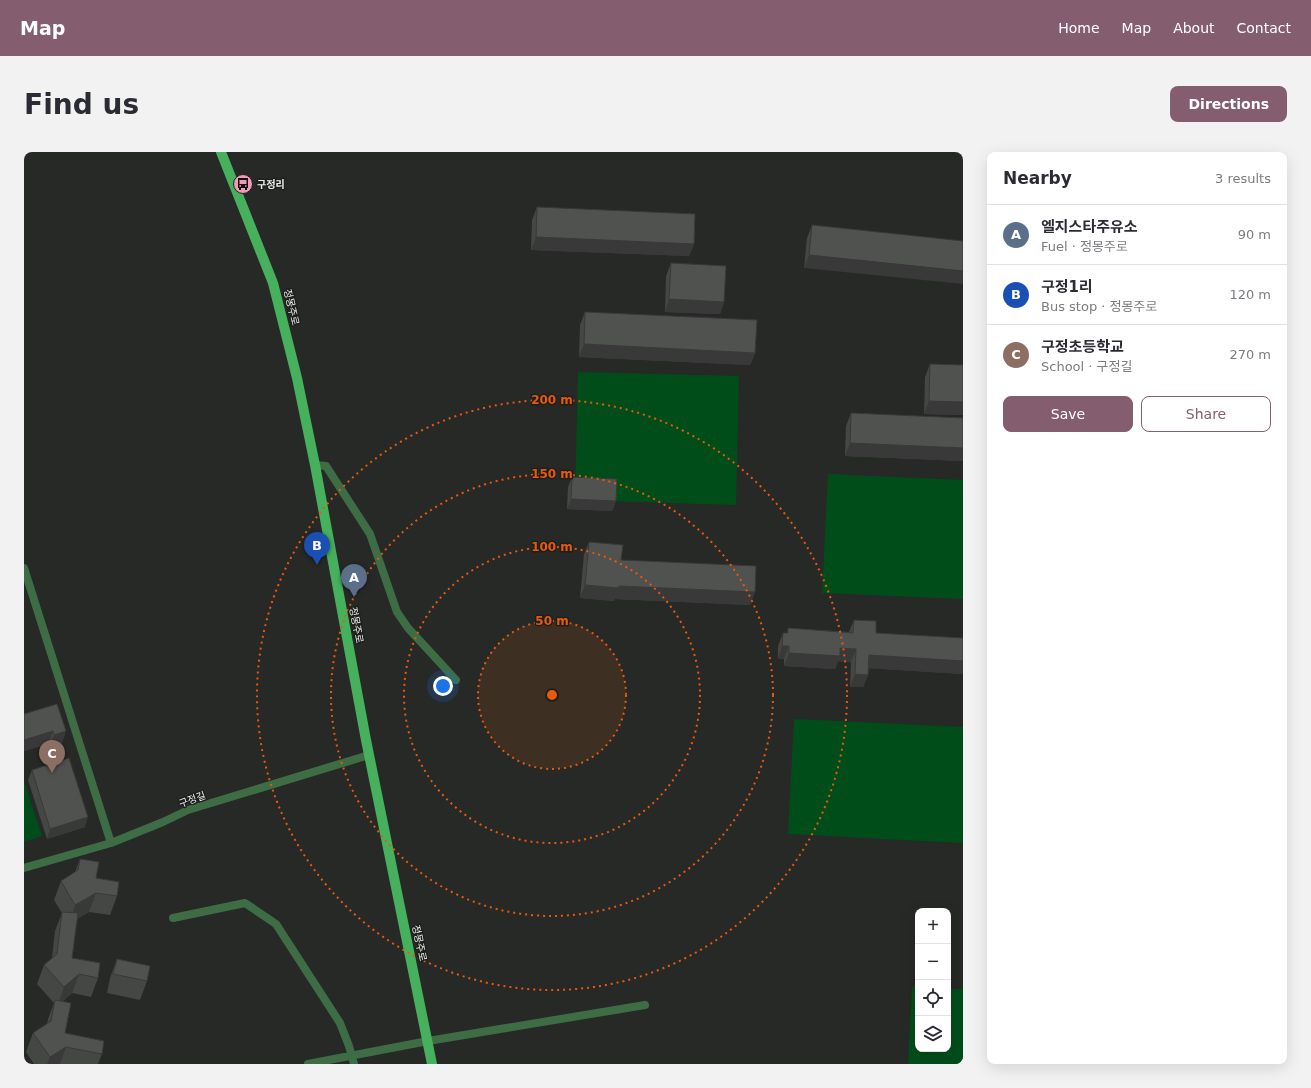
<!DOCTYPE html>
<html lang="en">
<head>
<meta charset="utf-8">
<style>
	:root { --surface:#fff; --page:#f2f2f3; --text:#2b2b33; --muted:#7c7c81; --line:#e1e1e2; --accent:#845d6e }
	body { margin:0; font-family:"DejaVu Sans","Noto Sans KR",sans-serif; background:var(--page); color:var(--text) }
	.controls { position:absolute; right:12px; bottom:12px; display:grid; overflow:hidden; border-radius:8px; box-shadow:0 4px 16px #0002 }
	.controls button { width:36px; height:36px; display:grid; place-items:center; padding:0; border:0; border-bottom:1px solid var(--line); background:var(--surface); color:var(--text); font:20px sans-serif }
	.you { position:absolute; left:419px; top:534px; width:14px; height:14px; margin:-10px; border:3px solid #fff; border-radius:50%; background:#1a73e8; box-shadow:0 0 0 6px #1a73e833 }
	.badge { display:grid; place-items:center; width:26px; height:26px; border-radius:50%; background:var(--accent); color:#fff; font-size:13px; font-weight:700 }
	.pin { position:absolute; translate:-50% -33px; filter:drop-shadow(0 1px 2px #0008) }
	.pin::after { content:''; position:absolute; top:21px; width:14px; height:12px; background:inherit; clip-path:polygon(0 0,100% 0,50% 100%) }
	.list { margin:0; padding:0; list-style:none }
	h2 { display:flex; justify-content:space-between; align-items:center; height:52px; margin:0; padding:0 16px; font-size:17px }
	h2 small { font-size:13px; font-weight:400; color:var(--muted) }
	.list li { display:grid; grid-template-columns:26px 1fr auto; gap:12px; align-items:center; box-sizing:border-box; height:60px; padding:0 16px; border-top:1px solid var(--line) }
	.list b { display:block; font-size:15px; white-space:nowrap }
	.list p { margin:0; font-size:13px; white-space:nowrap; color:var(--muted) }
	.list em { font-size:13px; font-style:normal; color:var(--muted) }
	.actions { display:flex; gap:8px; padding:12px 16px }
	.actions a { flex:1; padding:9px 0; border:1px solid var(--accent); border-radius:8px; text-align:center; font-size:14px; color:var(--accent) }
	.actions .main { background:var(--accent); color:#fff }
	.icon { flex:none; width:22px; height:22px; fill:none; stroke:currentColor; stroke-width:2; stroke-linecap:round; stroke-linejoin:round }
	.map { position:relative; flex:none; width:939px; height:912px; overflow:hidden; border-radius:8px }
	header { display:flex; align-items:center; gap:24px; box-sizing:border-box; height:56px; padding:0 20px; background:var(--accent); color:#fff }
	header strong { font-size:19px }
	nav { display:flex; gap:22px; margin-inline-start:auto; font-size:14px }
	.intro { display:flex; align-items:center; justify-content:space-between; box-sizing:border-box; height:96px; padding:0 24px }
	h1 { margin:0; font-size:28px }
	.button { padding:10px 18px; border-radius:8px; background:var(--accent); color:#fff; font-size:14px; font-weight:700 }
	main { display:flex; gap:24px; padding:0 24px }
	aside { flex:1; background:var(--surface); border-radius:8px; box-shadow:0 4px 16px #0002 }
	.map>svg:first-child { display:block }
	.garden { fill:#004d1a }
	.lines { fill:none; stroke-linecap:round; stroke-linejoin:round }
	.minor { stroke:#3e6d45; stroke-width:8 }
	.primary { stroke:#46b05d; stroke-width:10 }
	.wall { fill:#454745 }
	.shaded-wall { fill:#383938 }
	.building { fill:#505250; stroke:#383938 }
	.ring { fill:none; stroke:#e8590c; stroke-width:2; stroke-dasharray:2 4 }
	.labels { text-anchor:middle; stroke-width:3; stroke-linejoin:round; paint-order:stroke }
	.poi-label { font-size:10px; font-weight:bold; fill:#eceeec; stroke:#1d201e; text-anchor:start }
	.street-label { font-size:10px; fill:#eceeec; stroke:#1d201e }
	.centre { fill:#e8590c; stroke:#1d201e; stroke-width:2 }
	.ring-label { font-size:12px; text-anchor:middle; font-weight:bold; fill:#e8590c; stroke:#1d201e; stroke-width:3; stroke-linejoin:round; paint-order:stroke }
</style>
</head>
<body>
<header>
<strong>Map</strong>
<nav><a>Home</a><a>Map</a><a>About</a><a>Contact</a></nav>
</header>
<div class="intro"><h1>Find us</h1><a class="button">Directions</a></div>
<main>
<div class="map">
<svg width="939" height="912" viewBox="0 0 939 912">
	<rect width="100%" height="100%" fill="#272927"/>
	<path class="garden" d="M554 220 715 224 712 353 551 348Z
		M804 322 939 328V447L798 441Z
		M770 567 939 575V691L764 682Z
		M0 629 18 684 0 690Z
		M888 835H894V897H924V837H939V912H884Z"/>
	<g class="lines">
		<path class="minor" d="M291 313 302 314 346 382 373 460 384 476 432 528
			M0 416 87 691
			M0 716 87 691 139 670 164 658 345 603
			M149 766 221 751 252 772 316 871 325 894 330 912
			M284 912 404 889 621 853"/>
		<path class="primary" d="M197 0 249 131 273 226 291 313 342 588 408 912"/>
	</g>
	<path class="wall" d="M513 55 670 92 665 104 507 98 508 68Z
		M788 73 939 89 780 116 783 86Z
		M647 111 700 150 696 162 641 160 642 124Z
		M561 160 731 201 726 213 555 205 556 173Z
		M906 212 939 213V263L900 262 901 225Z
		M827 261 939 266V309L821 304 822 274Z
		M548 325 592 349 588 359 543 357 544 335Z
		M565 390 597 408 731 440 726 453 591 447 590 449 556 446 560 402Z
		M830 468 852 481 939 522 844 516V523L839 535H826L827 510 814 509 811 517 760 514V507H754V494L759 481H763L764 476 825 480Z
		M33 552 38 592 26 596 24 592 0 599V562Z
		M8 618 61 675 23 687 4 628Z
		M56 707 72 726 93 744 86 763 65 760 53 767 48 806 74 826 67 845 48 841 39 849 41 881 78 902 74 912H10L2 900 9 881 23 872 24 867 30 851 13 832 20 813 28 806 31 779 38 761 30 748 37 729 51 720Z
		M93 807 123 829 116 848 83 841 86 826Z"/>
	<path class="shaded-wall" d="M512 85 670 92 665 104 507 98Z
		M785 103 939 119V132L780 116Z
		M645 147 700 150 696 162 641 160Z
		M560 192 731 201 726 213 555 205Z
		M905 249 939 250V263L900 262Z
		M826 291 939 296V309L821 304Z
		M547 347 592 349 588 359 543 357Z
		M561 433 595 434 731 440 726 453 591 447 590 449 556 446Z
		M758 494H765L760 507H754Z
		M816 496 832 497 827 510 814 509 811 517 760 514 765 501Z
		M845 503 939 509V522L840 516Z
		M831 522 844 523 839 535H826Z
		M29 579 24 592 0 599V588Z
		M42 579 38 592 26 596 30 583Z
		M64 665 61 675 23 687 26 677Z
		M72 741 65 760 45 772 51 753Z
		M55 822 48 841 33 855 40 835Z
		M42 895 36 912H23L26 905Z"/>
	<path class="building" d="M513 55 671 62 670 92 512 85Z
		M788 73 939 89V119L785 103Z
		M647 111 702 114 700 150 645 147Z
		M561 160 733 168 731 201 560 192Z
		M906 212 939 213V250L905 249Z
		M827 261 939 266V296L826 291Z
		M548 325 593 327 592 349 547 347Z
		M565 390 599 393 597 408 732 414 731 440 595 434V436L561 433Z
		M830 468 852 469V481L939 486V509L845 503 844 523 831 522 832 497 816 496V504L765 501V494H758L759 481H764V476L829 481Z
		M33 552 42 579 30 583 29 579 0 588V562Z
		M45 606 64 665 26 677 8 618Z
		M56 707 75 710 72 726 95 730 93 744 72 741 51 753 37 729 54 718Z
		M38 760 54 761 48 806 76 811 74 826 55 822 40 835 20 813 33 802Z
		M93 807 126 814 123 829 89 822Z
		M31 848 47 851 41 881 80 889 78 902 42 895 26 905 9 881 27 869Z"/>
	<circle cx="528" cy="543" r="74" fill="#e8590c" fill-opacity=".12"/>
	<g class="ring">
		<circle cx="528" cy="543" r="74"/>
		<circle cx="528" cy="543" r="148"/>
		<circle cx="528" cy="543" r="221"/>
		<circle cx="528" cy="543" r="295"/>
	</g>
	<defs>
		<g id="bus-disc" transform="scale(1)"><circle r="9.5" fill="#f09ab7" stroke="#1d201e"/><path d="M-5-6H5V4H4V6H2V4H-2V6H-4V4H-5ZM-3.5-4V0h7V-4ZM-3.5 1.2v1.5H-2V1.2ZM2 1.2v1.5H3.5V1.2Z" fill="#111"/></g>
	</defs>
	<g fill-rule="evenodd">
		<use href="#bus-disc" x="219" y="32"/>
	</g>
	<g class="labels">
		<g class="poi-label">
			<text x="233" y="36">구정리</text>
		</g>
		<g class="street-label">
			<text transform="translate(268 155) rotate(76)" y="4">정몽주로</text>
			<text transform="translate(333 473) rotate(79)" y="4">정몽주로</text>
			<text transform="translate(168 647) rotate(-20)" y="4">구정길</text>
			<text transform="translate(396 791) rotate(78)" y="4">정몽주로</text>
		</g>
	</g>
	<circle cx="528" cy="543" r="6" class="centre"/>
	<g class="ring-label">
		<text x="528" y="252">200 m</text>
		<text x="528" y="326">150 m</text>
		<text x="528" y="399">100 m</text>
		<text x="528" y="473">50 m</text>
	</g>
</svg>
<div class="controls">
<button>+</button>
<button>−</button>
<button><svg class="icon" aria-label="locate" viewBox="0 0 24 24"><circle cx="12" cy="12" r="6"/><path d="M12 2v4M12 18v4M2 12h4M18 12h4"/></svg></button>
<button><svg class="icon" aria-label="layers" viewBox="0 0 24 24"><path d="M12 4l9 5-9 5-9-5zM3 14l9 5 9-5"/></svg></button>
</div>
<div class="you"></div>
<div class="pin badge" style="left:330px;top:445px;background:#5c6f8a">A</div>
<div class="pin badge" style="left:293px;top:413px;background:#1a4fb4">B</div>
<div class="pin badge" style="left:28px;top:621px;background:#8d6e63">C</div>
</div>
<aside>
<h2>Nearby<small>3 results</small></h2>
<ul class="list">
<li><span class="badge" style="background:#5c6f8a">A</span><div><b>엘지스타주유소</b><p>Fuel · 정몽주로</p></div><em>90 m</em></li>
<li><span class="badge" style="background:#1a4fb4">B</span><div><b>구정1리</b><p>Bus stop · 정몽주로</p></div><em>120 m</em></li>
<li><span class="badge" style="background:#8d6e63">C</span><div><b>구정초등학교</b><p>School · 구정길</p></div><em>270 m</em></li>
</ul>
<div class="actions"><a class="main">Save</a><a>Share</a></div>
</aside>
</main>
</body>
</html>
